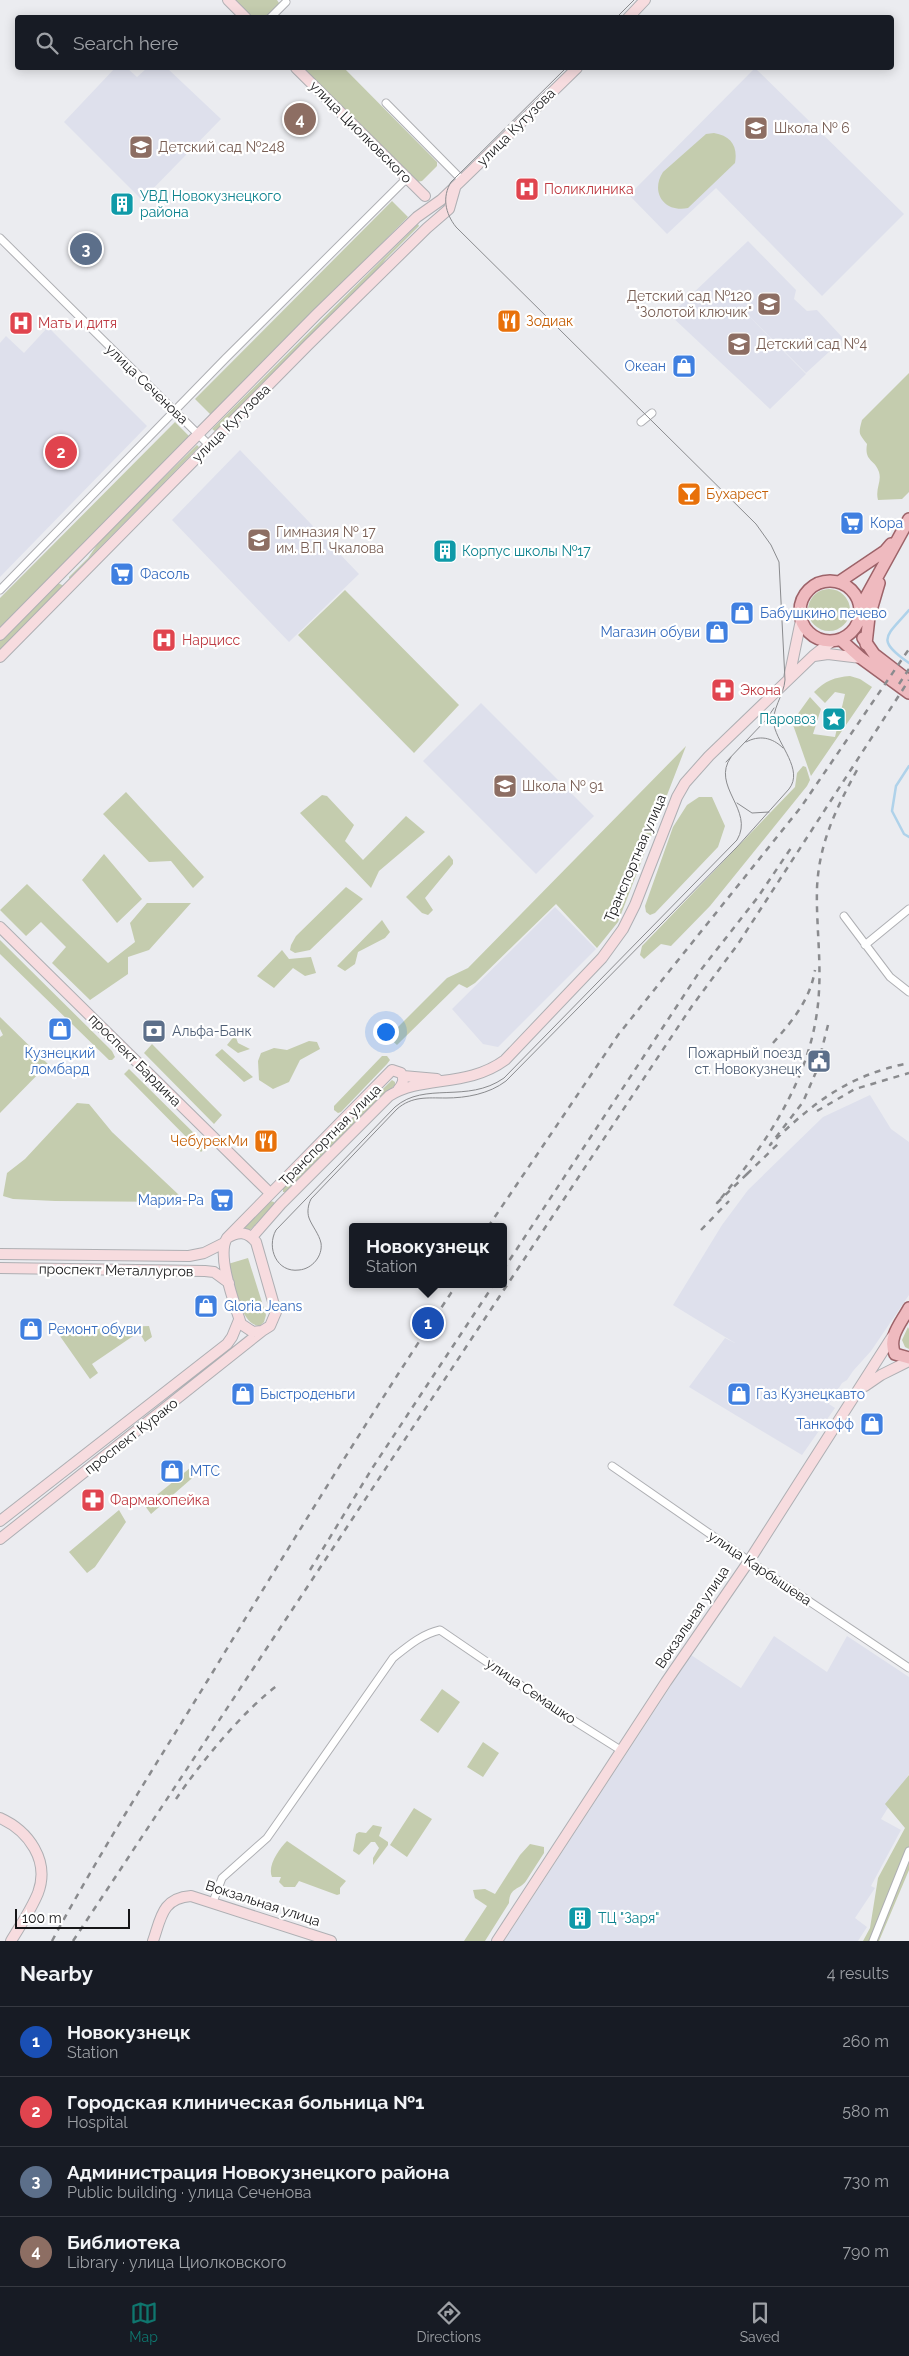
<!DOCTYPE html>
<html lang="en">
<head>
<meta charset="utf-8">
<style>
	:root { --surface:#171b24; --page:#20242c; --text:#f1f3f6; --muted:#9ea1a6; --line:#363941; --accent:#0f766e }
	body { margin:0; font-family:Raleway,sans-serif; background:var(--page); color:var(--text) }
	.scale { position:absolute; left:15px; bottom:12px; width:115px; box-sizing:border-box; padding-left:5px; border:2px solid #161618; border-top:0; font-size:14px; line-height:18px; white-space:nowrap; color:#161618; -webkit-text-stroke:4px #fff; paint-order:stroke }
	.you { position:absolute; left:385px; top:1031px; width:18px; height:18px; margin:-12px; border:4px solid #fff; border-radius:50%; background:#1a73e8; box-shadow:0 0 0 8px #1a73e833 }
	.badge { display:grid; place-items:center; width:32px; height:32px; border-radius:50%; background:var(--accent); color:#fff; font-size:16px; font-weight:700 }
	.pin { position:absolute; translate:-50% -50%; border:2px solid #fff; box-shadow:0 1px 5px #0006 }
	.popup { position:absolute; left:349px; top:1223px; width:158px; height:65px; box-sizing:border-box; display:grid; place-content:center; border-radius:5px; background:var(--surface); filter:drop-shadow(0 1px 4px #0005); font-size:16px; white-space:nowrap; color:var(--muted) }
	.popup b { font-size:19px; color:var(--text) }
	.popup::after { content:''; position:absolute; left:50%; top:100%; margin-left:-10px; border:10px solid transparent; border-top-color:var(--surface) }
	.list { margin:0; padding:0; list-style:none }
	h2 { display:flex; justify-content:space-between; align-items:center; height:65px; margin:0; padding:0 20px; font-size:21px }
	h2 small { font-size:16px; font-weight:400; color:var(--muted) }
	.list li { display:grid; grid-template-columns:32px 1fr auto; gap:15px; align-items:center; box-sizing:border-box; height:70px; padding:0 20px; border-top:1px solid var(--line) }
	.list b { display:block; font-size:19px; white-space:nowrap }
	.list p { margin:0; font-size:16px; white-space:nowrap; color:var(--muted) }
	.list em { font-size:16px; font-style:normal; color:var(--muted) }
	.icon { flex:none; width:28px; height:28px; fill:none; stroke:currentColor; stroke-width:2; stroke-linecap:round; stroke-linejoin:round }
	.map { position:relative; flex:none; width:909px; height:1941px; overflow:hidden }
	.search { position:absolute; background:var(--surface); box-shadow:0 2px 12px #0003; left:15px; right:15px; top:15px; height:55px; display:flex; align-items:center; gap:12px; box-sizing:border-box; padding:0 18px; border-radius:5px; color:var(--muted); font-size:19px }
	.sheet { height:345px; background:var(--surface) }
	nav { display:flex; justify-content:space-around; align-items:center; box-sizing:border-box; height:70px; border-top:1px solid var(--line); background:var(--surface); font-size:14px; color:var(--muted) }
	nav a { display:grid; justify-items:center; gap:2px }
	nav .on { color:var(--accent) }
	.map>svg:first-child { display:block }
	.built { fill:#dee0ec }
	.green { fill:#c4ccae }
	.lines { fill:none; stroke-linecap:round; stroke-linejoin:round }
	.stream { stroke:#afd2ea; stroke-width:2.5 }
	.street-casing { stroke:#aeafb3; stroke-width:9 }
	.secondary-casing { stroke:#aeafb3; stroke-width:12 }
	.primary-casing { stroke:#9d6369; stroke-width:14 }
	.street { stroke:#fff; stroke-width:7 }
	.secondary { stroke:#f7dcdf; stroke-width:10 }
	.primary { stroke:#efbabf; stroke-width:11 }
	.tram { stroke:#8a8b8e; stroke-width:1 }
	.rail { stroke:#8a8b8e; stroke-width:2.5; stroke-dasharray:6 6; stroke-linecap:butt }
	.labels { text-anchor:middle; stroke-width:4.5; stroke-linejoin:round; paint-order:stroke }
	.street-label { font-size:14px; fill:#161618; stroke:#fff }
	.education-label { font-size:14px; fill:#785e54; stroke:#fff; text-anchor:start }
	.health-label { font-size:14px; fill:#be3a42; stroke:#fff; text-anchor:start }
	.culture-label { font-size:14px; fill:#0d838f; stroke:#fff; text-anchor:start }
	.food-label { font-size:14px; fill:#c56008; stroke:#fff; text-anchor:start }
	.shop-label { font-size:14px; fill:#366cbe; stroke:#fff; text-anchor:start }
	.service-label { font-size:14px; fill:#4e5e75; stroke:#fff; text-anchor:start }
</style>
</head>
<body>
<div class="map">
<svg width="909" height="1941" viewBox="0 0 909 1941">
	<rect width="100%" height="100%" fill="#ebecf0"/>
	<path class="built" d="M115 68H127L137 77 147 68H167L221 119 142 200 64 122Z
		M755 68 904 214 822 296 716 188 667 234 629 195Z
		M748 241 796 290 794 299 807 311 817 310 842 337V340L806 373 728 295 806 374 770 409 670 315Z
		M48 327 147 426 0 577V343L6 336 24 353Z
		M240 450 359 574 289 642 172 520Z
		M481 703 594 816 536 874 423 761Z
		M555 907 596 949 498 1047 483 1044 452 1009Z
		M870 1095 891 1129 909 1142V1295L871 1351 853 1371 847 1380 842 1383 829 1404 835 1408 802 1455 689 1387 725 1338 735 1343 673 1305 722 1225 748 1190 823 1117Z
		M774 1636 827 1672 847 1636 909 1677V1774L881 1819 901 1830 871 1886 875 1888 855 1918 867 1927 858 1941H504L691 1655 741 1688Z"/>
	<path class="green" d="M234 0H277L279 3 278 7 267 17H251Z
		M302 68H344L437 162V166L422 181 417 182Z
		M714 133C731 136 738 146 735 163L688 208C664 213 650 192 663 172L706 134Z
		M392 201 408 217 211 415 195 399Z
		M418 224 419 226 386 259 376 272 216 432 212 429Z
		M909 373V492L902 499 878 500C875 488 882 482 879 472 875 459 864 462 867 444 859 433 858 435 862 420Z
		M175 422 190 437 0 627V598Z
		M197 445 199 447 69 579V577L88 558 101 539Z
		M58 583 64 586 0 650V641Z
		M808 610a21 21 0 1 1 42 0a21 21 0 1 1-42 0Z
		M345 590 459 705 414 753 298 635Z
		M850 676 860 679 872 687 811 776 792 722 810 697 821 709 813 734 835 737 845 694 835 692 825 703 814 692C825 681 835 677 850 676Z
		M686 746 618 922 597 948 556 904 475 983 467 988 459 984 397 1045 388 1037 447 978 468 968Z
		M803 766 806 767 810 780 807 786 710 906 671 946 661 944 644 959 640 955 642 946 795 787 797 773Z
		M126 792 204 877 193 888 171 861 149 862 103 814Z
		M322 795 327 796 354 825 345 841 363 860 406 816 425 832 379 871 371 888 300 813Z
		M699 797H712L725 826 718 847 655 913 650 915 646 912 645 906 673 827 687 805Z
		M104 854 142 899 117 923 82 880Z
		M449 855 453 860V864L425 898 433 910 428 915 422 913 406 897Z
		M27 884 108 963 135 942 130 923 147 903H191L149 950 128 957V974L90 1000 52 963 66 947 41 922 26 936 0 910Z
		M346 887 363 899 310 950 295 953 290 950 291 945 296 936Z
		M382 920 390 932 385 938 358 952 355 964 345 971 337 966Z
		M0 940 112 1051 115 1057 112 1060H109L0 954Z
		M282 950 289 959 311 957 316 973 305 976 293 968 274 988 257 976Z
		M0 1017 48 1064 0 1113V1037L3 1035 0 1029Z
		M235 1035 238 1043 250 1049 238 1053 227 1045Z
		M309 1041 317 1042 320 1049 300 1060 289 1082 273 1089 259 1080 258 1061 261 1053 274 1048 287 1050Z
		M152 1044 222 1115 214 1124 144 1053Z
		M222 1049 253 1077 244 1082 215 1055Z
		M382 1056H387L390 1060 387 1064 341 1112 338 1113 334 1110V1106Z
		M129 1069 207 1146 201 1152 124 1074Z
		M392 1080 395 1082V1085L288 1192H283V1187Z
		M77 1103 89 1104 112 1132 179 1195 177 1202 55 1201 13 1199 3 1196 7 1173 25 1159Z
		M270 1201 274 1202V1205L250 1230H245L244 1228Z
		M248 1258 266 1315 264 1322 260 1326C240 1326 233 1280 228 1264Z
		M149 1326 152 1337 145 1342 139 1332 92 1364 98 1373 90 1379 55 1329Z
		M908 1327 909 1329V1349L905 1347 902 1340Z
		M190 1468 194 1469 198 1473 151 1514 145 1506 147 1503Z
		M119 1510 126 1522 95 1567 87 1573 69 1552Z
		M442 1689 460 1702 438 1733 420 1720Z
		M483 1742 499 1753 483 1777 467 1767Z
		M909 1775V1870L879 1941H863L870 1928 878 1878 905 1828 885 1804Z
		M414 1808 432 1819 407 1857 390 1845Z
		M373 1825 382 1827 379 1836 388 1842V1845L373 1865V1858L379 1848 375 1842H371L359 1855 353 1851 356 1834 359 1832 366 1833Z
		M287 1841 346 1881 340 1888V1894L337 1895 299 1881 295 1887H284L279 1882 281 1877H272C267 1866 279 1849 287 1841Z
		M530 1844 544 1847V1853C538 1862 532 1872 526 1881 519 1891 510 1886 509 1903L485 1941H464L487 1906 475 1898 473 1890 485 1889 495 1894 520 1855Z"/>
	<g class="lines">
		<path class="stream" d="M909 610C886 637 875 639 909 663
			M909 766 896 786 892 811 904 834 909 837"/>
		<g class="street-casing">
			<path id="street" d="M270 18 286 2
				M386 103 462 180
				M0 238 209 445
				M641 422 652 413
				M0 590 225 359 407 178
				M844 916 890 977 909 992
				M865 945 909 909
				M612 1466 749 1561 909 1668
				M213 1902 222 1878 267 1838 393 1658C408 1646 422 1634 440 1630L560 1712 622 1751
				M873 1941 909 1851"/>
		</g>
		<g class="secondary-casing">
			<path id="secondary" d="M228 0 246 18
				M628 18 645 0
				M296 68 425 196
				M0 635 317 314 417 217 441 200 462 180 577 68
				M814 656 828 654 861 658
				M0 657 308 345 427 228 449 209 455 188
				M789 678 801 620
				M0 927 270 1193
				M403 1076 437 1079
				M252 1237 281 1204 389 1096C422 1075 467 1088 505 1060L602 958 623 929 635 905 677 797 685 783 709 756 813 656 832 641
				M227 1238C238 1231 247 1231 256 1242L276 1312 270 1326 262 1331 253 1332 241 1324C235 1305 216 1255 227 1238L392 1070 401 1073C405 1079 403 1084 398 1090
				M0 1254 189 1256 204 1253 224 1243
				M0 1268 205 1271 214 1272 229 1283
				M865 1386 881 1375 909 1361
				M0 1521 227 1344 232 1337 239 1320
				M0 1539 262 1331
				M0 1818C29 1831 50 1861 38 1893 31 1910 20 1926 11 1941
				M153 1941C161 1918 162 1898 191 1896L331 1941
				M497 1941 666 1682 749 1561 892 1337"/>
		</g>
		<g class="primary-casing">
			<path id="primary" d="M800 611a30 30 0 1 1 60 0a30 30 0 1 1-60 0Z
				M839 582 885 551 891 544
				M860 608 909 519
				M863 638 874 654 909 681
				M841 640 861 658 909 693
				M866 644 869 617 879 583
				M909 1308C901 1323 887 1338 895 1354L909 1358"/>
		</g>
		<use href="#street" class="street"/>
		<use href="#secondary" class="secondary"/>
		<use href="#primary" class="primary"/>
		<path class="tram" d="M616 18 634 0
			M566 68 451 182C442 197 445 213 456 227L756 524 771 545 779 562 785 680C784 695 771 710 774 725 778 745 804 770 789 789L737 847 506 1081C489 1094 466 1098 446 1098 427 1098 412 1096 397 1109L311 1199C308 1205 307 1212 309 1218 312 1226 319 1234 321 1243 323 1256 312 1269 299 1270 277 1273 266 1248 276 1230L395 1107C425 1081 467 1104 504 1078L737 840C755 810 710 786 731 757
			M746 742C759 735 772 737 783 748
			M726 762 765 721 774 708
			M737 803 752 813 769 812"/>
		<path class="rail" d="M899 684 909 669
			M828 1025 816 1072 803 1102 770 1145C812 1103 849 1075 909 1063
			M773 1043C793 1020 810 1000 815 970
			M817 1111 855 1089 909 1073
			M747 1174 717 1203C768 1142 815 1073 819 991 821 957 816 922 817 888 819 843 836 809 857 770
			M747 1174 779 1143
			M488 1227 618 1035 801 807 909 649
			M701 1230 729 1201
			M503 1270 700 971 758 897 793 845
			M310 1570 373 1467 494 1284
			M176 1799C201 1762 243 1711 279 1684
			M52 1941C101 1850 157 1763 211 1675 291 1543 372 1412 457 1284
			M73 1941 654 1063 692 1006 738 944 909 680"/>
	</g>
	<defs>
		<g id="school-square" transform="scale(1.25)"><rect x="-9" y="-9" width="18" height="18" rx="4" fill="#8d6e63" stroke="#fff"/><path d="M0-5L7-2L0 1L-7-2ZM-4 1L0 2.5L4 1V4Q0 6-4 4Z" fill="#fff"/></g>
		<g id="hospital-square" transform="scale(1.25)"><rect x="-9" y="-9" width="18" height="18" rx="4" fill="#e0444e" stroke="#fff"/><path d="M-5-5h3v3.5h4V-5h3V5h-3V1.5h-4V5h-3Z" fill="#fff"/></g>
		<g id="building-square" transform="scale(1.25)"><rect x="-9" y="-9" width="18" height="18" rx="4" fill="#0f9aa8" stroke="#fff"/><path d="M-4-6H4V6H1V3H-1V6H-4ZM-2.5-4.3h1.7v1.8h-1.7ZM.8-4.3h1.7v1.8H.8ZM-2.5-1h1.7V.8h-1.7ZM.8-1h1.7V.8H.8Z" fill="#fff"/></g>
		<g id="restaurant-square" transform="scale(1.25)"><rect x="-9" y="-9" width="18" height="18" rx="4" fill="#e8710a" stroke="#fff"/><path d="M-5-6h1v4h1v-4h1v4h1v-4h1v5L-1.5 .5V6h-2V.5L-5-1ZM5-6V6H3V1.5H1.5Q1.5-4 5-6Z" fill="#fff"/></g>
		<g id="shop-square" transform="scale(1.25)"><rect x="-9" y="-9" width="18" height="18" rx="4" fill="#3f7fe0" stroke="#fff"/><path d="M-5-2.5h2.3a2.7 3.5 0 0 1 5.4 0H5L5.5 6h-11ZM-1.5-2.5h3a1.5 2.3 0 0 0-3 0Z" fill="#fff"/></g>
		<g id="bar-square" transform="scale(1.25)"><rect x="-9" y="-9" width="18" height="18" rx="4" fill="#e8710a" stroke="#fff"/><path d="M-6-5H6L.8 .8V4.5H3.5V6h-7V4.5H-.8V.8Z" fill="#fff"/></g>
		<g id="supermarket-square" transform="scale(1.25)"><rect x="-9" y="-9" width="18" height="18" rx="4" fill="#3f7fe0" stroke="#fff"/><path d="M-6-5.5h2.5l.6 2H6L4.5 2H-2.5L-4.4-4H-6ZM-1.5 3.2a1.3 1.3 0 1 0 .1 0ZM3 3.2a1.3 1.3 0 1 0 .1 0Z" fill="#fff"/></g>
		<g id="pharmacy-square" transform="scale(1.25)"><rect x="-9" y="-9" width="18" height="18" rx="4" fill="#e0444e" stroke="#fff"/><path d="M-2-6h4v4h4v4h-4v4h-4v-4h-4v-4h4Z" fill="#fff"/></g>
		<g id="sight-square" transform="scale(1.25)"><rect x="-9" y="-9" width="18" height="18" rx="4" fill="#0f9aa8" stroke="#fff"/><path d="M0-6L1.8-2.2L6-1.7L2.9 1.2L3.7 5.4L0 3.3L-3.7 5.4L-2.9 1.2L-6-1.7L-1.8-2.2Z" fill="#fff"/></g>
		<g id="bank-square" transform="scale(1.25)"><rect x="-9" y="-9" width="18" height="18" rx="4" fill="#5c6f8a" stroke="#fff"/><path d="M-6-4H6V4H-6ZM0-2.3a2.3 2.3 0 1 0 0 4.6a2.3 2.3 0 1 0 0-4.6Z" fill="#fff"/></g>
		<g id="civic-square" transform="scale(1.25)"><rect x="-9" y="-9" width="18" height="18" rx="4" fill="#5c6f8a" stroke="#fff"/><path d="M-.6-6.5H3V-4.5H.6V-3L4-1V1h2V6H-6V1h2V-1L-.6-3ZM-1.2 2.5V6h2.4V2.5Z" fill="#fff"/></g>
	</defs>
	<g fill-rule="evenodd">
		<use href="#school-square" x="756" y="128"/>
		<use href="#school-square" x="141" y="147"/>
		<use href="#hospital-square" x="527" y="189"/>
		<use href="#building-square" x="122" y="204"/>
		<use href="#school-square" x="769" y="304"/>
		<use href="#restaurant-square" x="509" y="321"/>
		<use href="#hospital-square" x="21" y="323"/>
		<use href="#school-square" x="739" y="344"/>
		<use href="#shop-square" x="684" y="366"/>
		<use href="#bar-square" x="689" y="494"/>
		<use href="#supermarket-square" x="852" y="523"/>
		<use href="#school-square" x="259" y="540"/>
		<use href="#building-square" x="445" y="551"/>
		<use href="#supermarket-square" x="122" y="574"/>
		<use href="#shop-square" x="742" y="613"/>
		<use href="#shop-square" x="717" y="632"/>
		<use href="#hospital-square" x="164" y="640"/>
		<use href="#pharmacy-square" x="723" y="690"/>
		<use href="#sight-square" x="834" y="719"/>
		<use href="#school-square" x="505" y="786"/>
		<use href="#shop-square" x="60" y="1029"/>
		<use href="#bank-square" x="154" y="1031"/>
		<use href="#civic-square" x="819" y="1061"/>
		<use href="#restaurant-square" x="266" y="1141"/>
		<use href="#supermarket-square" x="222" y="1200"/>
		<use href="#shop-square" x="206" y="1306"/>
		<use href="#shop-square" x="31" y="1329"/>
		<use href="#shop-square" x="243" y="1394"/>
		<use href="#shop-square" x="739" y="1394"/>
		<use href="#shop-square" x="872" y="1424"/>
		<use href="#shop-square" x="172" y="1471"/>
		<use href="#pharmacy-square" x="93" y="1500"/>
		<use href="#building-square" x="580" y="1918"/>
	</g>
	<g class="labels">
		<g class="street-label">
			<text transform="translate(516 127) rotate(-45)" y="5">улица Кутузова</text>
			<text transform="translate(361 132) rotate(45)" y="5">улица Циолковского</text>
			<text transform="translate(147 384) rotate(44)" y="5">улица Сеченова</text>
			<text transform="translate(231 423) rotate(-45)" y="5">улица Кутузова</text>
			<text transform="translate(635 858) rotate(-67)" y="5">Транспортная улица</text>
			<text transform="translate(135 1060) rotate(45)" y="5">проспект Бардина</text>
			<text transform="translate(330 1135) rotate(-45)" y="5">Транспортная улица</text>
			<text transform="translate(116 1270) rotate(1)" y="5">проспект Металлургов</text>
			<text transform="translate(131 1436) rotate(-38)" y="5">проспект Курако</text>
			<text transform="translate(760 1568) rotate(34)" y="5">улица Карбышева</text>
			<text transform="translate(692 1617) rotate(-56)" y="5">Вокзальная улица</text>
			<text transform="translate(531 1691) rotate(34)" y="5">улица Семашко</text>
			<text transform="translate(263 1903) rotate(18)" y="5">Вокзальная улица</text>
		</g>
		<g class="education-label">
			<text x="774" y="133">Школа № 6</text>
			<text x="158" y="152">Детский сад №248</text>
			<text x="752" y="301" text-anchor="end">Детский сад №120<tspan x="752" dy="16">"Золотой ключик"</tspan></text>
			<text x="756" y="349">Детский сад №4</text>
			<text x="276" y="537">Гимназия № 17<tspan x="276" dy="16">им. В.П. Чкалова</tspan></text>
			<text x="522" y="791">Школа № 91</text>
		</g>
		<g class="health-label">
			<text x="544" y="194">Поликлиника</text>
			<text x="38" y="328">Мать и дитя</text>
			<text x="182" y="645">Нарцисс</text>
			<text x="740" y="695">Экона</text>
			<text x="110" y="1505">Фармакопейка</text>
		</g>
		<g class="culture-label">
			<text x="140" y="201">УВД Новокузнецкого<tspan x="140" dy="16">района</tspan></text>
			<text x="462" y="556">Корпус школы №17</text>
			<text x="816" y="724" text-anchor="end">Паровоз</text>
			<text x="598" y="1923">ТЦ "Заря"</text>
		</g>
		<g class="food-label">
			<text x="526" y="326">Зодиак</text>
			<text x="706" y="499">Бухарест</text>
			<text x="248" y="1146" text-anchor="end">ЧебурекМи</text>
		</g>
		<g class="shop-label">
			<text x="666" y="371" text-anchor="end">Океан</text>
			<text x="870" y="528">Кора</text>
			<text x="140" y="579">Фасоль</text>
			<text x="760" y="618">Бабушкино печево</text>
			<text x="700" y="637" text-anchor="end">Магазин обуви</text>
			<text x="60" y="1058" text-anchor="middle">Кузнецкий<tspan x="60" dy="16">ломбард</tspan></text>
			<text x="204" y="1205" text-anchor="end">Мария-Ра</text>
			<text x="224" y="1311">Gloria Jeans</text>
			<text x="48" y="1334">Ремонт обуви</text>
			<text x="260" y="1399">Быстроденьги</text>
			<text x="756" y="1399">Газ Кузнецкавто</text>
			<text x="854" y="1429" text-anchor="end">Танкофф</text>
			<text x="190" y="1476">МТС</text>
		</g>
		<g class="service-label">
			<text x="172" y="1036">Альфа-Банк</text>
			<text x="802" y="1058" text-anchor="end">Пожарный поезд<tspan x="802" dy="16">ст. Новокузнецк</tspan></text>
		</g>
	</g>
</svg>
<div class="scale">100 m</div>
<div class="you"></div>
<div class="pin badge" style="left:428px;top:1323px;background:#1a4fb4">1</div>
<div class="popup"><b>Новокузнецк</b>Station</div>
<div class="pin badge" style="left:61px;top:452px;background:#e0444e">2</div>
<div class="pin badge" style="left:86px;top:249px;background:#5c6f8a">3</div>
<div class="pin badge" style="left:300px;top:119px;background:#8d6e63">4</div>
<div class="search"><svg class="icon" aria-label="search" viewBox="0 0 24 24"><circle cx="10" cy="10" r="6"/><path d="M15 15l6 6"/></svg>Search here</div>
</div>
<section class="sheet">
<h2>Nearby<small>4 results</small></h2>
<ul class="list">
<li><span class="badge" style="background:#1a4fb4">1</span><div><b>Новокузнецк</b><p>Station</p></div><em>260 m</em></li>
<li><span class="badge" style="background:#e0444e">2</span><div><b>Городская клиническая больница №1</b><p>Hospital</p></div><em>580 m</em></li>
<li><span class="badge" style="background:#5c6f8a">3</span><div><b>Администрация Новокузнецкого района</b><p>Public building · улица Сеченова</p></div><em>730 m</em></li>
<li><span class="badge" style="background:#8d6e63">4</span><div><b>Библиотека</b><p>Library · улица Циолковского</p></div><em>790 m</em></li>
</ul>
</section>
<nav>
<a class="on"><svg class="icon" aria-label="map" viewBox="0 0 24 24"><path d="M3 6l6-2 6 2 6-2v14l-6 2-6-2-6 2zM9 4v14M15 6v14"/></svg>Map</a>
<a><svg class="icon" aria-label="directions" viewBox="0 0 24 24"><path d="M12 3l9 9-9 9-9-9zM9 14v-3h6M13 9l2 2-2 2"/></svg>Directions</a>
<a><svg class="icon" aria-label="saved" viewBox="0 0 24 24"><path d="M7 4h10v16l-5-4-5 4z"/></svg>Saved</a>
</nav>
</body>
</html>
